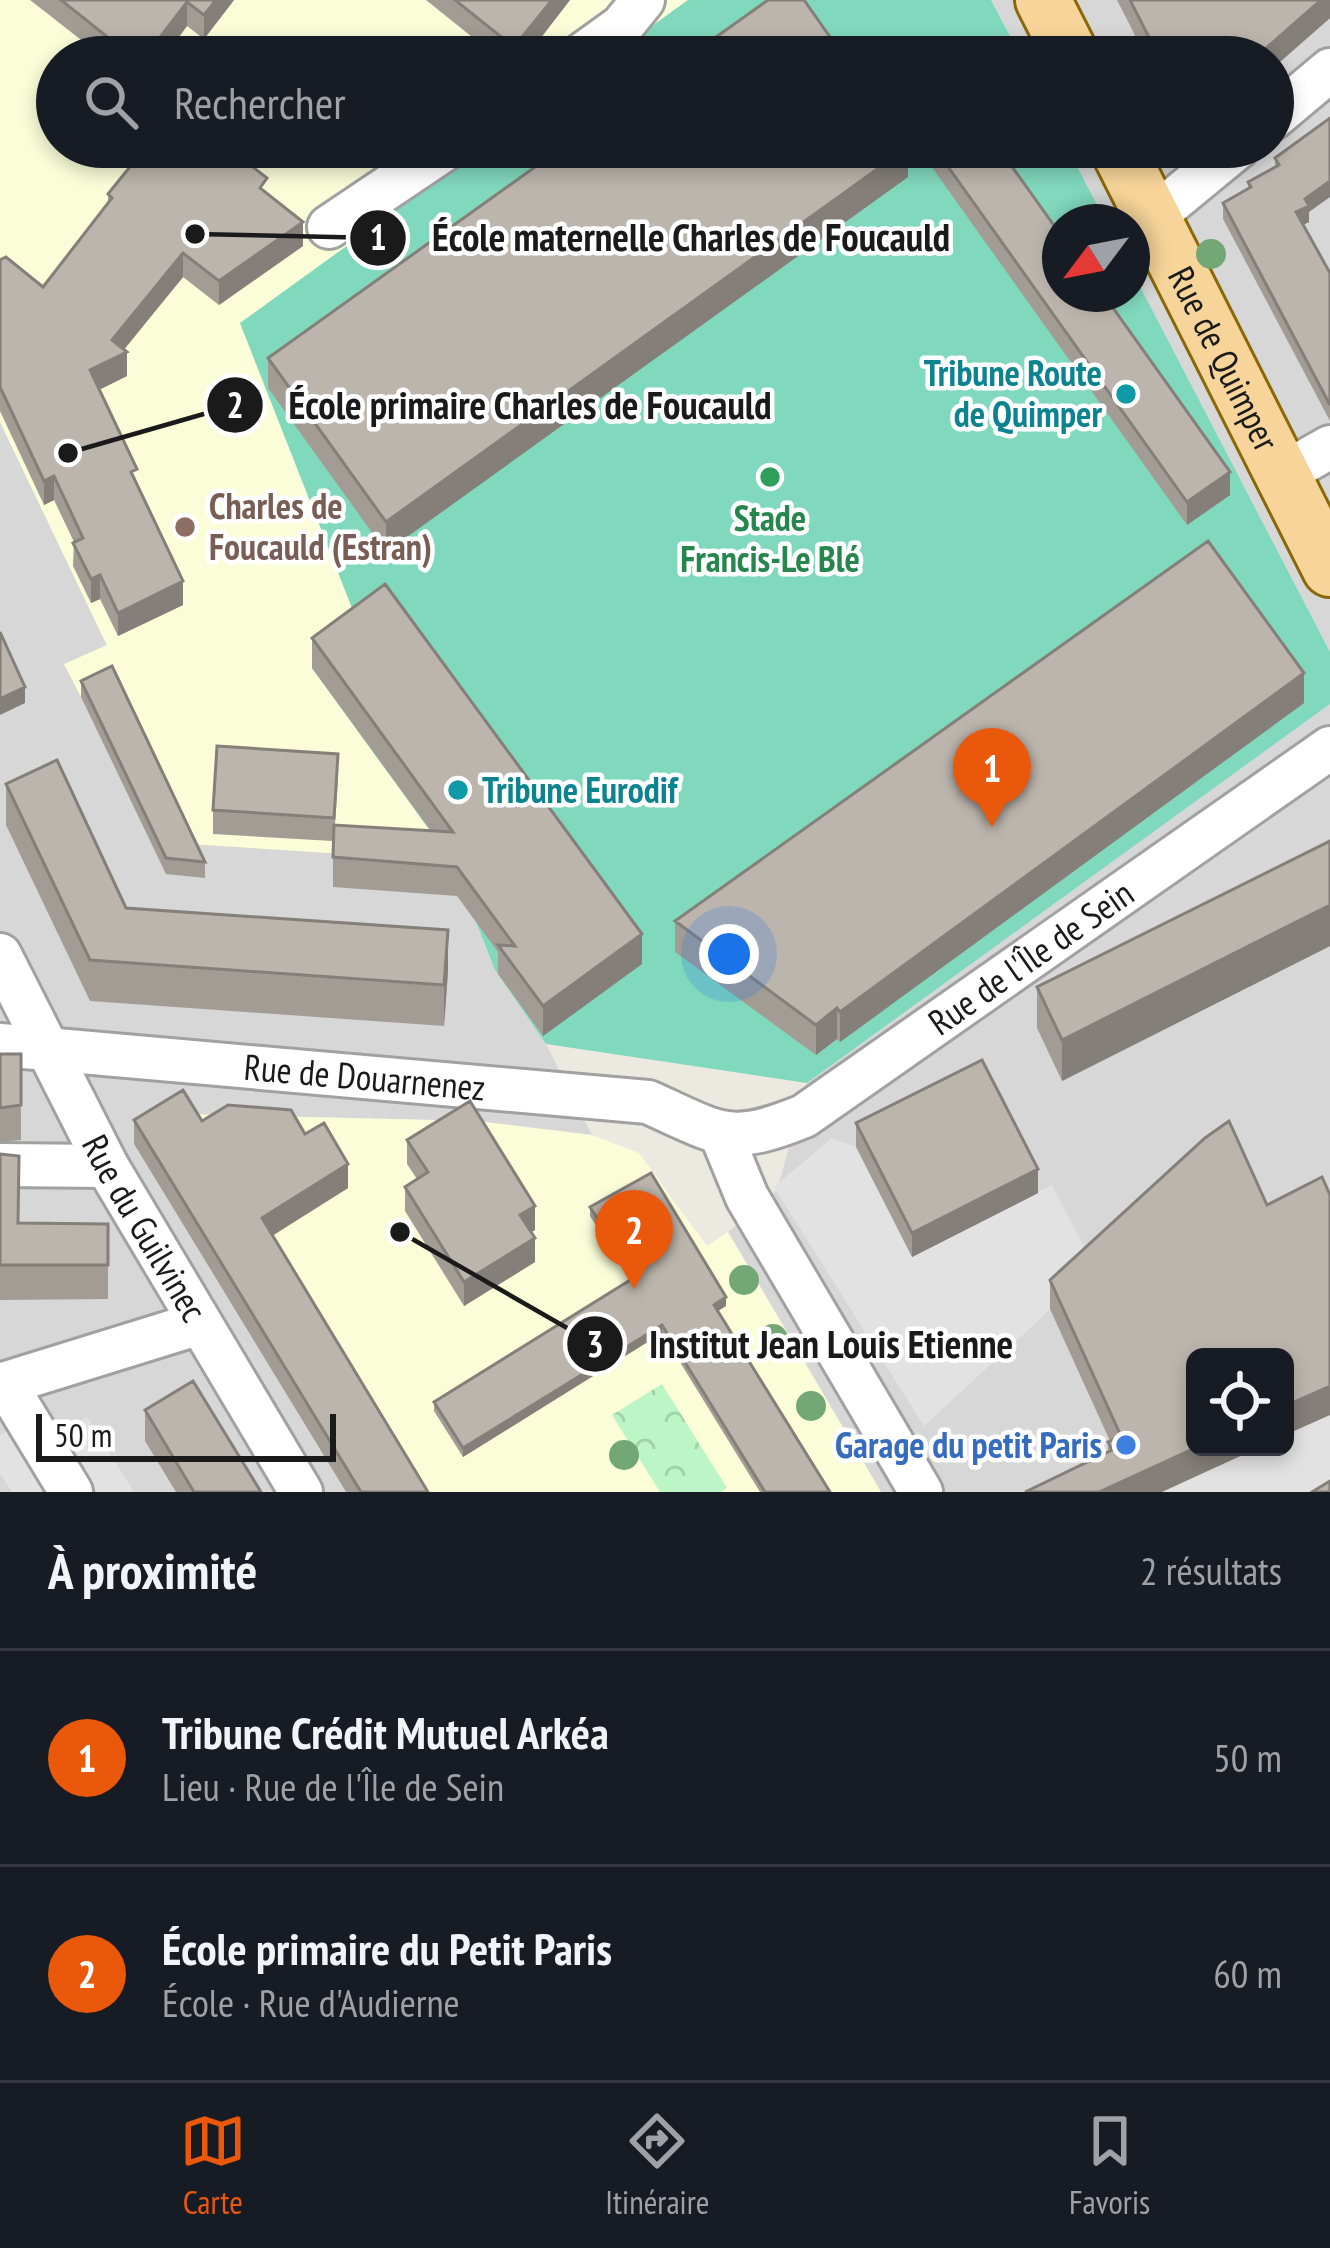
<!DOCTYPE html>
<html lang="fr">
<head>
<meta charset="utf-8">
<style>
	:root { --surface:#171b24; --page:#20242c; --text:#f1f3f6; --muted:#9ea1a6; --line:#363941; --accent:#ea580c }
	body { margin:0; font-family:"PT Sans Narrow",sans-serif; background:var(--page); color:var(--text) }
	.controls { position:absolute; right:36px; bottom:36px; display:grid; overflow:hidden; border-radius:18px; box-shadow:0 6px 18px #0003 }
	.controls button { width:108px; height:108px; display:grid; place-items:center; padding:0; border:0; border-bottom:3px solid var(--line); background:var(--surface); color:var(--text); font:60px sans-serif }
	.compass { position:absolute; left:1042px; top:204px; width:108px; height:108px; border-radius:50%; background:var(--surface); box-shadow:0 6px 18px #0003; rotate:238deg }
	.scale { position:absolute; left:36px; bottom:30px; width:300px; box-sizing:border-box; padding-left:12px; border:6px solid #1a1a1a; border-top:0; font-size:33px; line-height:42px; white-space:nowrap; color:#1a1a1a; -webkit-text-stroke:9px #fff; paint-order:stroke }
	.you { position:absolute; left:729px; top:954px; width:42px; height:42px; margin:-30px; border:9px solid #fff; border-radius:50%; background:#1a73e8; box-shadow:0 0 0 18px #1a73e833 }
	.badge { display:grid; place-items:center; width:78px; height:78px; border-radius:50%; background:var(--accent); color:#fff; font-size:39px; font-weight:700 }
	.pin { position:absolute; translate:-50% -99px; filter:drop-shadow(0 3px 6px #0008) }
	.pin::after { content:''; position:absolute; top:63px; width:42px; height:36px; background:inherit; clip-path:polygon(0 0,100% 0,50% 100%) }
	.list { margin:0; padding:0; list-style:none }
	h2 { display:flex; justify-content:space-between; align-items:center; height:156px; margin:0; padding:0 48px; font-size:51px }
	h2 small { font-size:39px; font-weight:400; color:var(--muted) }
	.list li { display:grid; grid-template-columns:78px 1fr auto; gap:36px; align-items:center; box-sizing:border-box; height:216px; padding:0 48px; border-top:3px solid var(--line) }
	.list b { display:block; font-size:45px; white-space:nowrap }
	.list p { margin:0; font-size:39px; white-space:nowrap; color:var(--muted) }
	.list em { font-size:39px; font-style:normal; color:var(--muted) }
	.icon { flex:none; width:66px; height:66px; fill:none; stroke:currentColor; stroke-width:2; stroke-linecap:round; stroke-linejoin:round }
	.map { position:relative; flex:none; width:1330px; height:1492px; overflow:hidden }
	.search { position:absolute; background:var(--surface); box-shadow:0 6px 18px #0003; left:36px; right:36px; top:36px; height:132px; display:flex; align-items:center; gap:30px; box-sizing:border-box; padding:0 42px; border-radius:66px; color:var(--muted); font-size:45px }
	.sheet { height:588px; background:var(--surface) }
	nav { display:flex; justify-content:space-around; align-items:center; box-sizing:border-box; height:168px; border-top:3px solid var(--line); background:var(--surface); font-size:33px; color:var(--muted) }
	nav a { display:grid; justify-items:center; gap:6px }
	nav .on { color:var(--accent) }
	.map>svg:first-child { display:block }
	.residential { fill:#d8d7d7; fill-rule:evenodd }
	.education { fill:#fafdd8 }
	.park { fill:url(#park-crowns) }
	.pitch { fill:#80d8bd }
	.parking { fill:#e2e2e2 }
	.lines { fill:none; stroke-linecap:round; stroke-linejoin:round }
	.minor-casing { stroke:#a1a1a1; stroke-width:48 }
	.major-casing { stroke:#8a6807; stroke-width:60 }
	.minor { stroke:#fff; stroke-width:42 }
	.major { stroke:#f7d59a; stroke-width:54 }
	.tree { fill:#73a776 }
	.wall { fill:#a29c95 }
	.shaded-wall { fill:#847f79 }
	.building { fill:#bcb5ad; stroke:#847f79; stroke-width:3 }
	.culture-dot { fill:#0f9aa8; stroke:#fff; stroke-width:4.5 }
	.leisure-dot { fill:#2e9e5b; stroke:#fff; stroke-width:4.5 }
	.education-dot { fill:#8d6e63; stroke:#fff; stroke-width:4.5 }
	.shop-dot { fill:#3f7fe0; stroke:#fff; stroke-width:4.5 }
	.labels { text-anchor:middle; stroke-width:9; stroke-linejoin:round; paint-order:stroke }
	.street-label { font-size:36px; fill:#1a1a1a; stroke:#fff }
	.culture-label { font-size:36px; font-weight:bold; fill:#0d838f; stroke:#fff; text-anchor:end }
	.education-label { font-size:36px; font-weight:bold; fill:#785e54; stroke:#fff; text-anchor:start }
	.leisure-label { font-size:36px; font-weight:bold; fill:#27864d; stroke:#fff }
	.shop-label { font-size:36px; font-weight:bold; fill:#366cbe; stroke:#fff; text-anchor:end }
	.leader { fill:none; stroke:#1a1a1a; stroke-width:4.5 }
	.callout-dot { fill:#1a1a1a; stroke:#fff; stroke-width:4.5 }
	.mark-label { font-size:36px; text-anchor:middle; font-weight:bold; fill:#fff }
	.callout-label { font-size:39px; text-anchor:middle; font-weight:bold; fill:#1a1a1a; stroke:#fff; stroke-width:9; stroke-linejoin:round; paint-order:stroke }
</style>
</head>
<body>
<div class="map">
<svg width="1330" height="1492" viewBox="0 0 1330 1492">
	<defs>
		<pattern id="park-crowns" width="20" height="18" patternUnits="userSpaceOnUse" patternTransform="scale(3)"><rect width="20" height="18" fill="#bdf6c6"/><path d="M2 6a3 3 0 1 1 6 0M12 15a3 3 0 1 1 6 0" fill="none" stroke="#a2d2aa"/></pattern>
	</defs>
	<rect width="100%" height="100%" fill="#ece9e0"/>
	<path class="residential" d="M991 0H1330V652L1132 271V222H1106L1067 147H1273V57H1021Z
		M0 422 107 646 65 665 452 861 495 970 546 1044 592 1135 476 1121 183 1114 135 1144 346 1492H0Z
		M1330 704V1492H881L728 1232 777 1190 807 1083ZM1195 1357H1285V1447H1195Z"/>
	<path class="education" d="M0 0H688L609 57H57V147H484L240 323 452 861 189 844 81 697 64 664 107 645 0 422Z
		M183 1114 476 1121 592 1135 639 1153 707 1246 728 1232 881 1492H346L134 1144Z"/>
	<path class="park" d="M662 1384 727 1488 721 1492H660L612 1415Z"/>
	<path class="pitch" d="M688 0H991L1021 57H609Z
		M484 147H1067L1106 222H1060V294H1132V271L1330 652V704L807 1083 546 1044 495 970 452 861 312 668 361 631 240 323Z"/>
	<path class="parking" d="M832 1138 856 1147 912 1256 953 1236 952 1232 1052 1185 1095 1268 924 1426 774 1187Z
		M1330 1415V1484L1317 1492H1162L1260 1447H1285V1435Z
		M87 1417 134 1492H97L61 1433Z
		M12 1428 52 1492H12L0 1473V1435Z"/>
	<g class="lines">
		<g class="minor-casing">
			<g id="minor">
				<path d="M579 57 622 26 643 0"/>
				<path d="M1273 118 1330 70"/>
				<path d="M1153 217 1238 147"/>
				<path d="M329 227 448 147"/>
				<path d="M1281 475 1330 447"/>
				<path id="s1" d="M0 955 107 1166 301 1492"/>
				<path id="s2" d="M0 1045 648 1102C720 1134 728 1147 804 1116L1330 748"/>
				<path d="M721 1134 747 1197 921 1492"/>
				<path d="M0 1165 107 1166"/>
				<path d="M0 1385 200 1323"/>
				<path d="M6 1385 71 1492"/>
			</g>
		</g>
		<g class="major-casing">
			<g id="major">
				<path d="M1043 0 1072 57"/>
				<path id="s3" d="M1117 147 1330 569"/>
			</g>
		</g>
		<use href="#minor" class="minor"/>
		<use href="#major" class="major"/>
	</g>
	<g class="tree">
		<circle cx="1211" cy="254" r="15"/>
		<circle cx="744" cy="1280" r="15"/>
		<circle cx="773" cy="1339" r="15"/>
		<circle cx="811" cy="1406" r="15"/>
		<circle cx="624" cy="1455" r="15"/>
	</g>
	<path class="wall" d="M30 0H234L204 39 187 26 164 57H103Z
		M426 0H570L526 57H497Z
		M1117 0H1330V18L1273 68V57H1146Z
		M921 147H998L1230 495 1187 525 921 152Z
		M1275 158 1309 212V222L1303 225 1330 273V421L1223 219V203L1248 189V182L1275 168Z
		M908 177 386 552 268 388V358Z
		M108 194H267L303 246 219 305 183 277 124 349 127 376 99 390 183 605 118 636 100 599 91 603 73 566 74 542 54 500 44 505 0 411V260L43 287 108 203Z
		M312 638 642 964 543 1036 498 974V952L457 896 333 887V841L213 834V810L338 778 335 825 431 831 312 668Z
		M81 681 205 862V878L166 874 81 697Z
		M1304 703 840 1042 837 1039 816 1055 675 952V921Z
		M6 784 126 908 448 971 444 1026 90 1001 6 825Z
		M1330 841V946L1062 1081 1037 1028V987Z
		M0 1054H21V1140L0 1142Z
		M134 1120 202 1121 305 1134 348 1188 272 1236 428 1492H346L134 1144Z
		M856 1123 1038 1193 912 1257 856 1147Z
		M407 1140 535 1230 531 1232 535 1262 464 1306 405 1211V1187L417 1179 407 1164Z
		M0 1154 18 1223 108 1224V1299L0 1300Z
		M1267 1205 1195 1447 1108 1452V1442L1110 1441 1050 1309V1280Z
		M590 1207 726 1306 718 1311 830 1492H760L662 1333 463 1457 434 1411V1402L631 1279 590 1216Z
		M145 1410 261 1492H176L145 1441Z"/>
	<path class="shaded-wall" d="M216 0H234L204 39V15Z
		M552 0H570L526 57H514V47Z
		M1321 0H1330V18L1273 68V57H1256Z
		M187 2V26L164 57H145Z
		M908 147V177L386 552V522Z
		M1330 181V197L1309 212V222L1296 228V212L1305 199Z
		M303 222V246L219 305V281Z
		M183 253V277L118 357 127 352V376L90 394V370Z
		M1230 472V495L1187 525V502Z
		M54 476V500L44 505V481Z
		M100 575V599L91 603V579Z
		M183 581V605L118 636V613Z
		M1304 673V703L840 1042V1012Z
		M25 687V703L0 715V699Z
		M1330 905V946L1062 1081V1040Z
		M448 930V971L444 1026V985Z
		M642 934V964L543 1036V1006Z
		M837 1008V1039L816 1055V1025Z
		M348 1164V1188L262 1242V1218Z
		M1038 1169V1193L912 1257V1233Z
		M535 1206V1230L520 1239V1215Z
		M535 1238V1262L464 1306V1282Z
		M726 1297V1306L714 1313V1305Z
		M662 1325V1333L463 1457V1448Z
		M1330 1386V1415L1285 1435V1406Z
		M1197 1447H1260L1162 1492H1099Z"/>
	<path class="building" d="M61 0H216L204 15 187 2 145 57H140L122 44 120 47Z
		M455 0H552L514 47Z
		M768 0H804L844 57H688Z
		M1130 0H1321L1256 57H1159Z
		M1330 118V181L1305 199 1309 206 1296 212 1330 273V405L1223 203 1251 187 1248 182 1279 165 1275 158Z
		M146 147H227L267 178 260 188 303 222 219 281 183 253 112 340 127 352 90 370 137 469 131 472 183 581 118 613 100 575 91 579 73 543 83 538 54 476 44 481 0 387V260L6 257 43 287 112 198 108 194Z
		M563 147H908L386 522 268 358Z
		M934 147H998L1060 234V294H1103L1230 472 1187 502Z
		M1208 541 1304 673 840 1012 837 1008 816 1025 675 921Z
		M385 584 642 934 543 1006 498 945 515 946 457 867 333 857 334 825 453 832 312 638Z
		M0 632 25 687 0 699Z
		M112 666 205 862 166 858 81 681Z
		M217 746 338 754 334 818 213 810Z
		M57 760 126 908 448 930 444 985 90 960 6 784Z
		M1330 841V905L1062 1040 1037 987Z
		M0 1054H21V1105L0 1108Z
		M982 1060 1038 1169 912 1233 856 1123Z
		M183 1090 202 1121 228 1105 291 1110 305 1134 324 1123 348 1164 262 1218 428 1492H361L134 1120Z
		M470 1101 535 1206 520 1215 535 1238 464 1282 405 1187 428 1172 407 1140Z
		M1229 1121 1267 1205 1322 1177 1330 1195V1386L1285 1406V1357H1195V1447H1197L1099 1492H1025L1112 1450 1108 1442 1121 1436 1050 1280 1205 1138Z
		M0 1154 19 1156 18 1223 108 1224V1265H0Z
		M651 1173 726 1297 714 1305 830 1492H765L662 1325 463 1448 434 1402 635 1277 590 1207Z
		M193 1381 261 1492H194L145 1410Z
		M1330 1481V1492H1312Z"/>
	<g class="culture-dot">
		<circle cx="1126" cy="394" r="12"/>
		<circle cx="458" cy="790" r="12"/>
	</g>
	<circle class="leisure-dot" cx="770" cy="477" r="12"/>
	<circle class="education-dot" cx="185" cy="527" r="12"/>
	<circle class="shop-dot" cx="1126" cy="1445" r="12"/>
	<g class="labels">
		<g class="street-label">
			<text dy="13" stroke="none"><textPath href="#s3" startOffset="237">Rue de Quimper</textPath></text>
			<text dy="13" stroke="none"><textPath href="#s2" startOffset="1092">Rue de l'Île de Sein</textPath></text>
			<text dy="13" stroke="none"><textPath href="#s2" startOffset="366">Rue de Douarnenez</textPath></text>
			<text dy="13" stroke="none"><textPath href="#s1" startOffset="309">Rue du Guilvinec</textPath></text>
		</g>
		<g class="culture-label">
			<text x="1102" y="386">Tribune Route<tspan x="1102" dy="41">de Quimper</tspan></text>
			<text x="482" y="803" text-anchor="start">Tribune Eurodif</text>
		</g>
		<g class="education-label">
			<text x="209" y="519">Charles de<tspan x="209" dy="41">Foucauld (Estran)</tspan></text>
		</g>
		<g class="leisure-label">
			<text x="770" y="531">Stade<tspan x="770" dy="41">Francis-Le Blé</tspan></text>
		</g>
		<g class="shop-label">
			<text x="1102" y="1458">Garage du petit Paris</text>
		</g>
	</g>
	<path class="leader" d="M195 234L378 238M68 453L235 405M400 1232L595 1344"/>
	<g class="callout-dot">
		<circle cx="195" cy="234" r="12"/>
		<circle cx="68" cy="453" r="12"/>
		<circle cx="400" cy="1232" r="12"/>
		<circle cx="378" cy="238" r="30"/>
		<circle cx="235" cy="405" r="30"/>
		<circle cx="595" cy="1344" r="30"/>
	</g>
	<g class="mark-label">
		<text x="378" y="250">1</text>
		<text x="235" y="418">2</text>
		<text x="595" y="1357">3</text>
	</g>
	<g class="callout-label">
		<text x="691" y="251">École maternelle Charles de Foucauld</text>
		<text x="530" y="419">École primaire Charles de Foucauld</text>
		<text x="831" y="1358">Institut Jean Louis Etienne</text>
	</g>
</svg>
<div class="controls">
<button><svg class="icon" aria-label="locate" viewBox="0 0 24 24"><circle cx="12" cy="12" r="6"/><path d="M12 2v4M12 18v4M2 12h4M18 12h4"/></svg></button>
</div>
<svg class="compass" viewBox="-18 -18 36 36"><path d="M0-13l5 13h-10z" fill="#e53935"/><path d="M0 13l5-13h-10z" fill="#9ea1a6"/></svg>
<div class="scale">50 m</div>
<div class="you"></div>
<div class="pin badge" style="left:992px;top:827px">1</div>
<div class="pin badge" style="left:634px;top:1289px">2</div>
<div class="search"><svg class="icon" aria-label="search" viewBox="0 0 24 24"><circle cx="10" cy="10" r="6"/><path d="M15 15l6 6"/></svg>Rechercher</div>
</div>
<section class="sheet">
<h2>À proximité<small>2 résultats</small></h2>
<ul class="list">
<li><span class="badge">1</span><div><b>Tribune Crédit Mutuel Arkéa</b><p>Lieu · Rue de l'Île de Sein</p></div><em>50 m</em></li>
<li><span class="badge">2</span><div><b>École primaire du Petit Paris</b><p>École · Rue d'Audierne</p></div><em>60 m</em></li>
</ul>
</section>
<nav>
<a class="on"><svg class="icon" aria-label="map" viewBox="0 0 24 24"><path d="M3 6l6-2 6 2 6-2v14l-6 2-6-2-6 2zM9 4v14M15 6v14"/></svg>Carte</a>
<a><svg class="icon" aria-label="directions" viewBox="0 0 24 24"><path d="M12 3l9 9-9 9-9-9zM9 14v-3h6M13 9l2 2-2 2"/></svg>Itinéraire</a>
<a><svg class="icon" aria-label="saved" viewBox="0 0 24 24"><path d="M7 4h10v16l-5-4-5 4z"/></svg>Favoris</a>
</nav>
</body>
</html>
